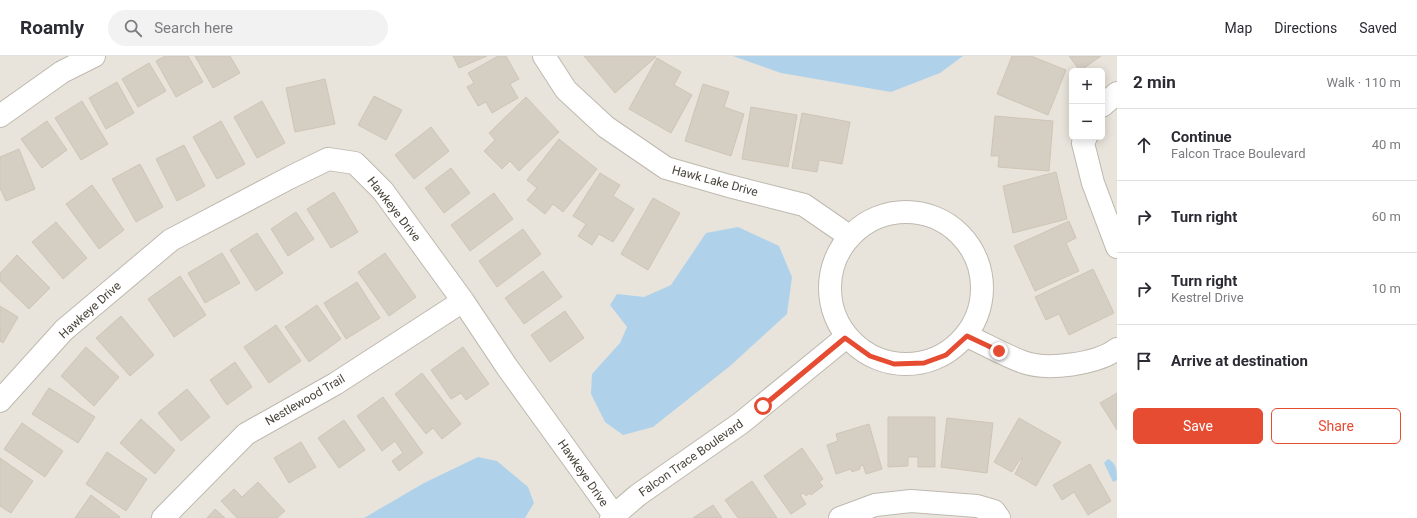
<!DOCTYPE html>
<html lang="en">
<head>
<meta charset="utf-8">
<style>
	:root { --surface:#fff; --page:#f2f2f3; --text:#2b2b33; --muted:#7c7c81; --line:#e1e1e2; --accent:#e54c32 }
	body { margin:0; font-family:Roboto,sans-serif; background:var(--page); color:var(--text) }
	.controls { position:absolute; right:12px; top:12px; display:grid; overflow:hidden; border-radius:6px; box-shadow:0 2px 10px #0003 }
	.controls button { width:36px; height:36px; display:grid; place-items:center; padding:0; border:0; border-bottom:1px solid var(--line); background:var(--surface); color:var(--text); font:20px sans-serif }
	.stop { position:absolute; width:12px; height:12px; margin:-9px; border:3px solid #e54c32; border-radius:50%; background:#fff }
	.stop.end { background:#e54c32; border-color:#fff; box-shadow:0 1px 4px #0008 }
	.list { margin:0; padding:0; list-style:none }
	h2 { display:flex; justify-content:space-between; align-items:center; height:52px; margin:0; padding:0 16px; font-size:17px }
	h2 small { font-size:13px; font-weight:400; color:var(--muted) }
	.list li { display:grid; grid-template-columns:26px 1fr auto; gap:12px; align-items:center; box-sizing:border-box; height:72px; padding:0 16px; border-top:1px solid var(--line) }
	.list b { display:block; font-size:15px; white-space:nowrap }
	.list p { margin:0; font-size:13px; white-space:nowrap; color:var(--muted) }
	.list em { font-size:13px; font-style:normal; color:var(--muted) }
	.actions { display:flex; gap:8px; padding:12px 16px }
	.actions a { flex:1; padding:9px 0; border:1px solid var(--accent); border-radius:6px; text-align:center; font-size:14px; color:var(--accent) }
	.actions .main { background:var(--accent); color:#fff }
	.icon { flex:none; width:22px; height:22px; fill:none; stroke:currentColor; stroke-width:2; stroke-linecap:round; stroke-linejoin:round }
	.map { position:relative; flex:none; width:1117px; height:462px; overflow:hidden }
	header { display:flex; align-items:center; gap:24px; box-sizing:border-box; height:56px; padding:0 20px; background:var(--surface); border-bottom:1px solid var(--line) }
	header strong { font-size:19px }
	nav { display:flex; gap:22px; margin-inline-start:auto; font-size:14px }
	.search { width:280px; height:36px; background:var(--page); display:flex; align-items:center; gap:10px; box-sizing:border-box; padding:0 14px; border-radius:22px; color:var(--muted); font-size:15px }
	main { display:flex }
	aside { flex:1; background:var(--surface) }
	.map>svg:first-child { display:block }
	.residential { fill:#e8e4db; fill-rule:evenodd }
	.water { fill:#afd2ea }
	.building { fill:#d5cec2; stroke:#cfc5b6 }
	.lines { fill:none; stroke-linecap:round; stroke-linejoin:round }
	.minor-casing { stroke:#bfb9af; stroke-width:24 }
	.minor { stroke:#fff; stroke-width:22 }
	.route { stroke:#e54c32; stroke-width:5 }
	.labels { text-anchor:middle; stroke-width:3; stroke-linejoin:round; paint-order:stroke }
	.street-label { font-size:12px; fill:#48433a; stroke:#fff }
</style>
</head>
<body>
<header>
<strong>Roamly</strong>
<div class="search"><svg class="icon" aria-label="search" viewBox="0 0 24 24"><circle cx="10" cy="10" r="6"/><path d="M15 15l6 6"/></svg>Search here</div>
<nav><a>Map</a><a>Directions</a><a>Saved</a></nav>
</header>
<main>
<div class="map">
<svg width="1117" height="462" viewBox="0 0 1117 462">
	<rect width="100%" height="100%" fill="#f4f2ec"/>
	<path class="residential" d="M0 0H1117V462H0ZM1072 15H1102V81H1072Z"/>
	<path class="water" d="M733 0H963L940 17 891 36 781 17Z
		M738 171 779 190 792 221 787 258 730 310 653 371 623 379 605 366 591 338 592 318 620 287 627 271 610 249 617 238 644 241 671 229 706 177Z
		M478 401 497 405 528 431 534 447 525 462H364L424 427Z
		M1108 403C1117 407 1117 416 1117 424L1113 426 1104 407Z"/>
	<path class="building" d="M165 0H188L203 26 176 41 156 5Z
		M195 0H230L240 17 213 32Z
		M453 0H487L459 12Z
		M498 0H506L519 23 510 28 518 42 492 57 486 46 478 50 467 31 474 27 468 17Z
		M584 0H654L656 1 615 37Z
		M1012 0H1031L1066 14 1048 59 997 38Z
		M1069 0H1101L1080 15Z
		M657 2 681 16 674 29 692 39 671 77 629 53Z
		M149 7 166 35 138 51 122 23Z
		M325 23 335 68 295 76 286 32Z
		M117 26 134 57 106 73 89 42Z
		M703 28 729 36 724 51 744 58 731 100 685 85Z
		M374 40 402 54 386 84 358 69Z
		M526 41 559 76 519 115 510 105 502 113 484 95 495 84 489 77Z
		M82 45 108 88 81 104 55 62Z
		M262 45 285 87 257 102 234 61Z
		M751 51 797 59 788 111 742 103Z
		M802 57 850 66 842 108 819 104 817 116 792 112Z
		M995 60 1053 65 1049 115 998 111 999 100H991Z
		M47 65 67 94 42 112 21 83Z
		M221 65 245 108 217 123 193 81Z
		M431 71 449 95 414 123 395 99Z
		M559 83 597 113 563 156 553 148 545 158 527 144 537 132 527 124Z
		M184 89 205 130 177 145 156 103Z
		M19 93 35 133 6 145 0 132V101Z
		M140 108 163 151 136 166 112 123Z
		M451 112 470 137 444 157 425 132Z
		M1056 116 1067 163 1013 177 1003 130Z
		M600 117 620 129 613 140 634 153 613 186 599 178 592 189 578 180 586 168 573 160Z
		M92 129 124 174 99 193 66 148Z
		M334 136 358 176 331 192 307 153Z
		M494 137 513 163 470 195 451 169Z
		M653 142 680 157 648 214 621 198Z
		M296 156 314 183 288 200 271 173Z
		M1069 165 1076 182 1066 187 1079 215 1035 235 1014 190Z
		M56 166 87 202 63 223 32 186Z
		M523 173 541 198 497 231 479 205Z
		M257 177 283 217 256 235 230 194Z
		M222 197 240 227 205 247 188 217Z
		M385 197 416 241 389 260 358 216Z
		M17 199 50 232 29 253 0 225V217Z
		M1093 213 1114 257 1069 279 1059 258 1046 264 1035 241Z
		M543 215 562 241 524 268 505 242Z
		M180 220 206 259 174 281 148 243Z
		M357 226 380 262 346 283 324 247Z
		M317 249 341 283 309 306 285 271Z
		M0 250 18 261 3 287 0 285Z
		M565 255 584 282 550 306 531 279Z
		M121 260 154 299 130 320 96 282Z
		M276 269 301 305 269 327 244 291Z
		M86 291 119 321 94 350 61 320Z
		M463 291 489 328 466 344 461 337 451 343 431 314Z
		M235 306 252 331 227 349 210 324Z
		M422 317 461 368 442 383 433 372 426 378 395 338Z
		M49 332 95 361 78 387 32 358Z
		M187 333 210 361 181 385 158 357Z
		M1117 337V374L1100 347Z
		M383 341 423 397 399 415 392 405 403 397 395 385 382 395 357 360Z
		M888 361H935V411H918V401H908V410L888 411Z
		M947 362 993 367 987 417 941 411Z
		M1019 362 1061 386 1036 430 1015 418 1023 402 1019 405 1012 416 994 406Z
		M141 363 175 394 155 418 120 387Z
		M344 364 365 394 339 412 318 382Z
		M22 367 63 395 45 421 4 393Z
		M869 368 882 413 866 418 863 409 860 410V413L852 416 851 413 836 418 827 389 838 385 836 378Z
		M301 386 316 411 289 427 274 402Z
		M802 392 823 423 819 426 823 430 811 439 810 437 806 440 804 437 800 439 806 448 791 458 764 420Z
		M107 396 147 423 126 455 86 428Z
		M0 402 33 425 11 457 0 450Z
		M1090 408 1111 445 1088 459 1074 436 1062 444 1053 429Z
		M752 425 777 462H738L725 444Z
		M258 426 285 455 277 462H237L221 445 234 433 242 441Z
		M91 439 120 461 119 462H75Z
		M713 449 722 462H693Z
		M215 453 225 462H207Z"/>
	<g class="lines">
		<g class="minor-casing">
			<path id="minor" d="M544 0 566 34 606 71 666 112 729 130 804 149 849 180
				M1102 50 1117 37
				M0 60 62 16 94 0
				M1086 81 1083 87 1093 127 1117 191
				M830 232a76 76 0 1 1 152 0a76 76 0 1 1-152 0Z
				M967 280C985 288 1004 299 1023 306 1047 315 1097 308 1117 293
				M0 345 64 274 171 184 291 121 328 103 355 107 383 135 463 245 507 311 616 462
				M163 462 246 378 335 328 463 245
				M611 462 638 439 741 367 845 282
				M840 462 875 449 911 445 977 450 994 455 999 462"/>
		</g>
		<use href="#minor" class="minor"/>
	</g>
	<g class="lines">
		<path class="route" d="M763 350 845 282 870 300 894 308 924 307 946 299 967 280 999 295"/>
	</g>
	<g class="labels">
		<g class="street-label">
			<text transform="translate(715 125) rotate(15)" y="4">Hawk Lake Drive</text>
			<text transform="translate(394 153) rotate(52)" y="4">Hawkeye Drive</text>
			<text transform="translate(90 254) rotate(-42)" y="4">Hawkeye Drive</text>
			<text transform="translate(305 344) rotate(-30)" y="4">Nestlewood Trail</text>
			<text transform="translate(691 402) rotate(-35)" y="4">Falcon Trace Boulevard</text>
			<text transform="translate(583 417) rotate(55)" y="4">Hawkeye Drive</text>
		</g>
	</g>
</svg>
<div class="controls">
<button>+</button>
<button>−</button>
</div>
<div class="stop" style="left:763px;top:350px"></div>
<div class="stop end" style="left:999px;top:295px"></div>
</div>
<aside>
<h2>2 min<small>Walk · 110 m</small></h2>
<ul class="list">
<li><svg class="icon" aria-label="ahead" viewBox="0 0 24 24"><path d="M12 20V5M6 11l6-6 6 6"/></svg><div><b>Continue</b><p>Falcon Trace Boulevard</p></div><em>40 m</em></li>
<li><svg class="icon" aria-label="right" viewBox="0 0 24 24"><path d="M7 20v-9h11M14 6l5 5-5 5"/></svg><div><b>Turn right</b></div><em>60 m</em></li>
<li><svg class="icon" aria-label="right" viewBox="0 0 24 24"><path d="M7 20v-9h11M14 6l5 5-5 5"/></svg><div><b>Turn right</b><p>Kestrel Drive</p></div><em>10 m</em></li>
<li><svg class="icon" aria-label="arrive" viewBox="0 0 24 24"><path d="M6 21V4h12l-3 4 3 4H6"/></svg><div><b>Arrive at destination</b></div></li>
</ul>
<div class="actions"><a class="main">Save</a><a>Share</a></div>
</aside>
</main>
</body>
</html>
